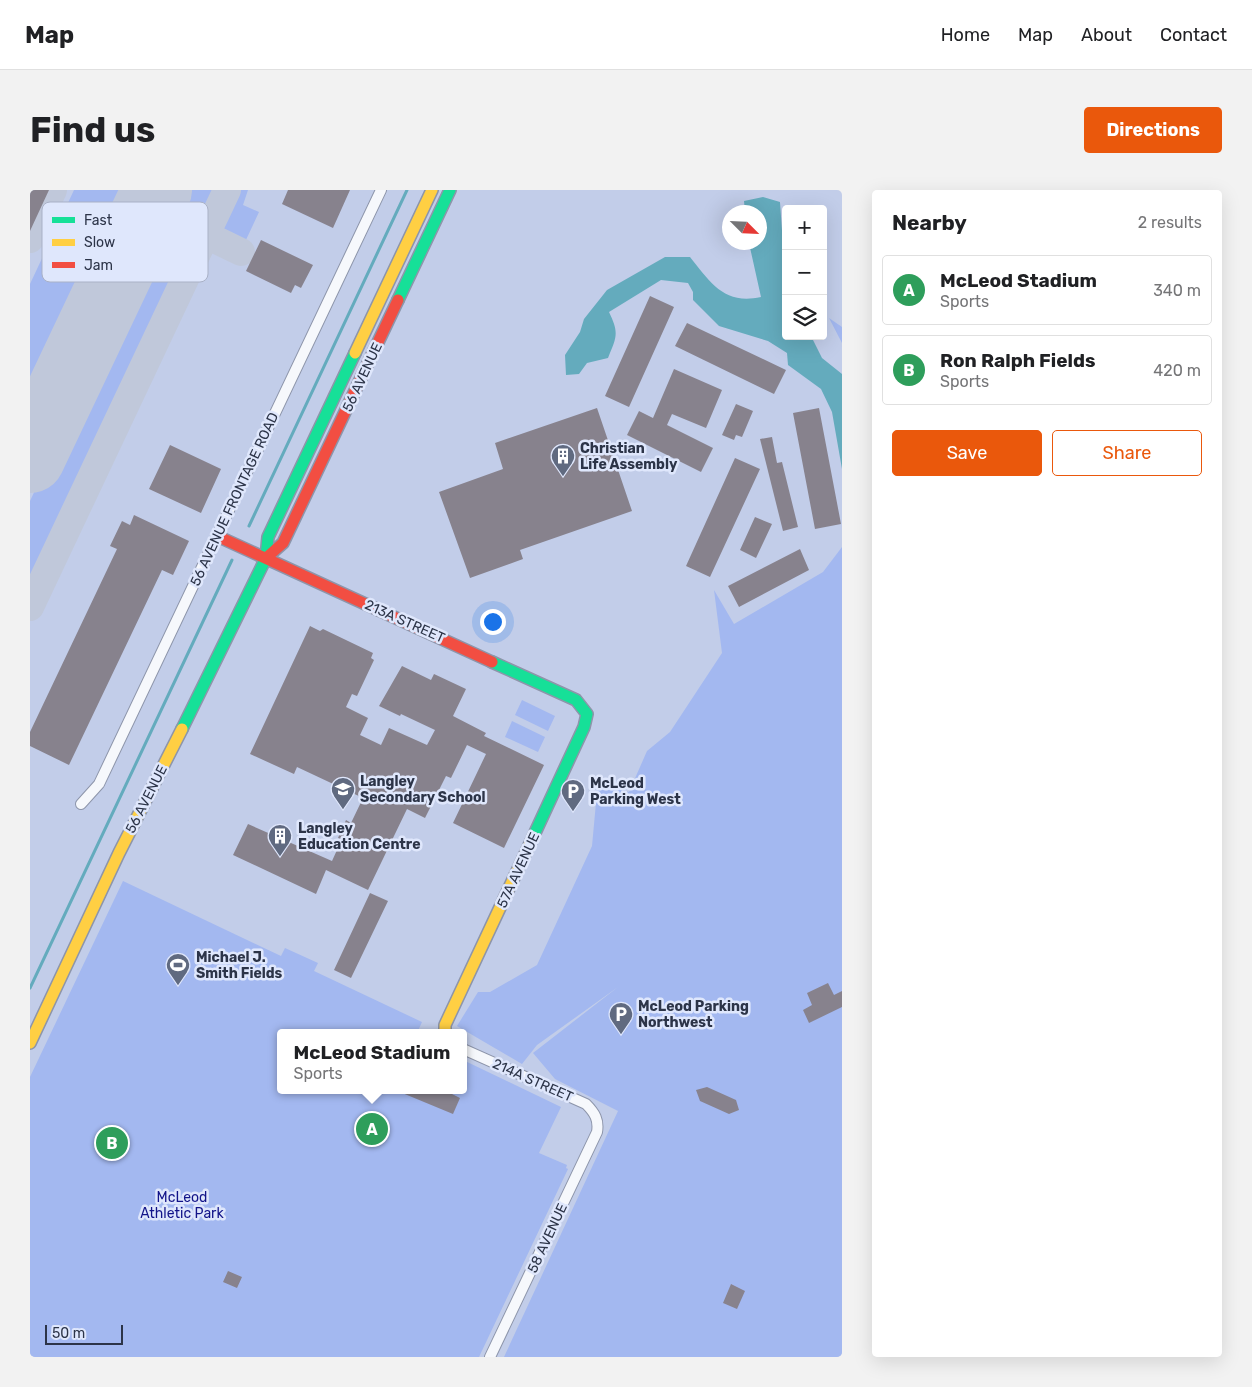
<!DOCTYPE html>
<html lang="en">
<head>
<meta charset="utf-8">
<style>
	:root { --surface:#fff; --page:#f2f2f2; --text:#202124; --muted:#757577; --line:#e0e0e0; --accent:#ea580c }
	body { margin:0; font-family:Rubik,sans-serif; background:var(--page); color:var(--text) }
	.controls { position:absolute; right:15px; top:15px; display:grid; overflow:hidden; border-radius:5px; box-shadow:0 5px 20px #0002 }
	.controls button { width:45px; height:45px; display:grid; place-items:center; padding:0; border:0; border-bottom:1px solid var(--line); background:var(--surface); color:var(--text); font:25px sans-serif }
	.compass { position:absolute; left:692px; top:15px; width:45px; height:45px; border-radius:50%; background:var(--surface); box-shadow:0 5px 20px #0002; rotate:114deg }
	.scale { position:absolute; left:15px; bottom:12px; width:78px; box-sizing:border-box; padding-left:5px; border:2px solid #2c3448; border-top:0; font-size:14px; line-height:18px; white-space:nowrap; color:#2c3448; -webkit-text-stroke:4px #dfe7fc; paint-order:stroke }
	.you { position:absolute; left:462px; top:431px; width:18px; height:18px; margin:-12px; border:4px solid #fff; border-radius:50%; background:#1a73e8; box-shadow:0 0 0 8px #1a73e833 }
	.badge { display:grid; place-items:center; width:32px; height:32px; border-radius:50%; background:var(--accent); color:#fff; font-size:16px; font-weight:700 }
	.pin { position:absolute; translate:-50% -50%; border:2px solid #fff; box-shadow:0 1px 5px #0006 }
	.popup { position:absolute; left:247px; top:839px; width:190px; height:65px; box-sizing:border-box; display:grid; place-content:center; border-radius:5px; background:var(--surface); filter:drop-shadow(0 1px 4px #0005); font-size:16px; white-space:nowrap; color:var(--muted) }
	.popup b { font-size:19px; color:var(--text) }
	.popup::after { content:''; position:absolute; left:50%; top:100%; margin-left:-10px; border:10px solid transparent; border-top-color:var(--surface) }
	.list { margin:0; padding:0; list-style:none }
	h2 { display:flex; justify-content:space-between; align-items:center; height:65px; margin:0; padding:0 20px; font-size:21px }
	h2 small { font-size:16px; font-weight:400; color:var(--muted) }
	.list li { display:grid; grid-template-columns:32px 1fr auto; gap:15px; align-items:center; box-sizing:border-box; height:70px; margin:0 10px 10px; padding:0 10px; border:1px solid var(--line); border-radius:5px }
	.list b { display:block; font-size:19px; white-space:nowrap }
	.list p { margin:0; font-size:16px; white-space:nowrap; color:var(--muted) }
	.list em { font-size:16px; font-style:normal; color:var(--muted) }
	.actions { display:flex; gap:10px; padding:15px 20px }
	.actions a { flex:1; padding:11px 0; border:1px solid var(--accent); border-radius:5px; text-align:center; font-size:18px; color:var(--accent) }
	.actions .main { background:var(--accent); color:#fff }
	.icon { flex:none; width:28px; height:28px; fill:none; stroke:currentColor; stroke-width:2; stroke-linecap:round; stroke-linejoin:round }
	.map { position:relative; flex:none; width:812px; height:1167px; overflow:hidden; border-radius:5px }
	header { display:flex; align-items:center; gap:30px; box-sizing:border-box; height:70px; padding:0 25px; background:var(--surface); border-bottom:1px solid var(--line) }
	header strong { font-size:24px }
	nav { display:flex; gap:28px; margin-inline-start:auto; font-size:18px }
	.intro { display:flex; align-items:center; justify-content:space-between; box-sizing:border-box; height:120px; padding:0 30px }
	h1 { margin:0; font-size:35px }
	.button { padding:12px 22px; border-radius:5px; background:var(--accent); color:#fff; font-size:18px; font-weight:700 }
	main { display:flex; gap:30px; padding:0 30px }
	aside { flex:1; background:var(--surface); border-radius:5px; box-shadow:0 5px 20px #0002 }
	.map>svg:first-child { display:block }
	.green { fill:#a3b8f0 }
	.water { fill:#64abbd }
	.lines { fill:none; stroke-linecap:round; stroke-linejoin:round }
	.stream { stroke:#64abbd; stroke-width:3 }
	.taxiway { stroke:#c0c8da; stroke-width:28 }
	.runway { stroke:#c0c8da; stroke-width:70 }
	.building { fill:#87828d }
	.street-casing { stroke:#8d95aa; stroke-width:12 }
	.fast-casing { stroke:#8d95aa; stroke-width:14 }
	.slow-casing { stroke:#8d95aa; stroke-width:14 }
	.jam-casing { stroke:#8d95aa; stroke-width:14 }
	.street { stroke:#f6f8fc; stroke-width:10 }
	.fast { stroke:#16e098; stroke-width:11 }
	.slow { stroke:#ffcf43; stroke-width:11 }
	.jam { stroke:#f24e42; stroke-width:11 }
	.labels { text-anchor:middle; stroke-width:5; stroke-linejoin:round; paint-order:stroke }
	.street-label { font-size:14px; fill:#2c3448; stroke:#dfe7fc }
	.poi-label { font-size:14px; font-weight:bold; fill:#2c3448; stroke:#dfe7fc; text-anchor:start }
	.park-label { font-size:14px; fill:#121489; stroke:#dfe7fc }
	.key { fill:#dfe7fc; stroke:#a9b1c6; stroke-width:1 }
	.key-label { font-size:14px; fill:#2c3448 }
</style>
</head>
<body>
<header>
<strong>Map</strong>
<nav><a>Home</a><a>Map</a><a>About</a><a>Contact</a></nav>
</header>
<div class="intro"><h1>Find us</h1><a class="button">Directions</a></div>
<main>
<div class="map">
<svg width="812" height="1167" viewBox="0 0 812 1167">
	<rect width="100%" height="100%" fill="#c2cde9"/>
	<path class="green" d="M44 0H107L0 226V94Z
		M147 0H191L0 404V311Z
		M208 0H218L213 15 229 22 215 52 209 55 187 45Z
		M799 128 812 137V153Z
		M812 357V1167H474L588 921 525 889 503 863 588 797 507 855 492 874 427 836 448 802H460L507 775 562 656 568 591 599 602 617 561 640 542 692 463 684 400 704 434 793 382Z
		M492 510 525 526 518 541 485 525Z
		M482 531 515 547 508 562 475 547Z
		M93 691 251 766 255 758 288 773 284 781 392 832 387 843H251V900H433V870L531 917 509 963 537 975 536 978 538 979 449 1167H0V887Z"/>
	<path class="water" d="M733 7 750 12 754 69 756 70V146H781L792 168 812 184V279L802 222 791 199 758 175 757 163 738 151 689 136 663 110V102L658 93 631 90 579 122C589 143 587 146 578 168L557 173 549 184 536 185 535 165 550 142 554 129 577 100 635 67H660C681 93 694 115 731 107L719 53 730 52V22H715L714 11Z"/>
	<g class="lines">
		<path class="stream" d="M219 336 377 0
			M0 798 202 370"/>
		<path class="taxiway" d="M176 45 211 62
			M0 49 23 0
			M0 417 197 0"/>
		<path class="runway" d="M0 268 127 0"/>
	</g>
	<path class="building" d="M0 0H19L0 41Z
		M258 0H320L303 38 252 14Z
		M231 50 283 75 271 98 265 95 261 103 216 81Z
		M620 106 644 117 599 217 575 206Z
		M657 133 756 180 744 204 645 156Z
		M644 179 692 200 676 238 642 224 637 235 683 258 671 282 597 245 609 221 623 228Z
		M706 214 723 221 712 247 706 245 704 250 692 245Z
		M567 218 602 321 490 360 493 369 440 388 409 302 473 279 465 253Z
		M789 218 811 334 785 339 763 223Z
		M742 247 747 273 752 272 768 337 753 341 730 249Z
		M140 255 191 279 171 323 119 299Z
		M705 268 730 279 680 387 656 376Z
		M104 325 159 351 143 385 132 380 39 575 0 556V542L87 359 80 356 92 331 100 335Z
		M725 327 742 334 726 368 710 360Z
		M770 359 779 380 709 417 698 396Z
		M280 436 290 441 293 439 343 463 341 468 344 470 327 506 322 504 316 517 338 528 330 545 351 555 359 538 397 555 405 540 371 524 370 526 349 516 372 476 401 490 404 484 436 499 423 526 456 543 454 546 514 575 474 658 423 633 456 564 437 555 421 588 416 586 395 628 377 619 338 700 296 680 286 704 203 665 218 634 302 671 312 649 308 648 316 630 321 633 333 608 267 577 264 584 220 564Z
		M340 703 358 711 321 788 304 780Z
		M798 793 804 805 812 801V817L779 833 773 820 782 815 777 803Z
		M677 897 706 910 709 920 699 924 670 911 666 900Z
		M365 900H419L418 902 430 908 423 924Z
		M198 1081 212 1087 207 1098 193 1092Z
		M701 1094 715 1101 707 1119 693 1113Z"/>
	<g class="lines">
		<g class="street-casing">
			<path id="street" d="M51 614 69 594 351 0
				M433 859 556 914C565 923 569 930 567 942L460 1167"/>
		</g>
		<g class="fast-casing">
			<path id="fast" d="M368 110 420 0
				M462 472 546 510 557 524 554 537 503 647
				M152 539 236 368 238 347 325 163"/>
		</g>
		<g class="slow-casing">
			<path id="slow" d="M325 163 402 0
				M415 843V835L503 647
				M0 853 89 663 152 539"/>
		</g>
		<g class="jam-casing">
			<path id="jam" d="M187 346 462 472
				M236 368 253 353 368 110"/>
		</g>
		<use href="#street" class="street"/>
		<use href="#fast" class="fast"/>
		<use href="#slow" class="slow"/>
		<use href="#jam" class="jam"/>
	</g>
	<defs>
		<g id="building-pin" transform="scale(1.25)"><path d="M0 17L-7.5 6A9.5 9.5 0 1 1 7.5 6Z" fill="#606a80" stroke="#dfe7fc"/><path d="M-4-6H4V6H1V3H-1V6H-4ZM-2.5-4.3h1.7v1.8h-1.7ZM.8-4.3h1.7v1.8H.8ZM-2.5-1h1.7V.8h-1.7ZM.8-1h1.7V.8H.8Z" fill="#fff"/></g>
		<g id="school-pin" transform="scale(1.25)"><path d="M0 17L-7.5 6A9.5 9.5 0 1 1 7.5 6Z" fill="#606a80" stroke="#dfe7fc"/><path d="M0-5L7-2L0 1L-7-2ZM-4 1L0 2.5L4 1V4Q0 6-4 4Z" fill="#fff"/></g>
		<g id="parking-pin" transform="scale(1.25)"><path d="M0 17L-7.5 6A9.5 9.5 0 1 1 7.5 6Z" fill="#606a80" stroke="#dfe7fc"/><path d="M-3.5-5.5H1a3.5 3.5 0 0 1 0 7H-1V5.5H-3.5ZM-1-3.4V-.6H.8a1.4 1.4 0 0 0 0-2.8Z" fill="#fff"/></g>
		<g id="stadium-pin" transform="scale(1.25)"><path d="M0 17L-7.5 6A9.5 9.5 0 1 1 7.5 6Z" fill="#606a80" stroke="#dfe7fc"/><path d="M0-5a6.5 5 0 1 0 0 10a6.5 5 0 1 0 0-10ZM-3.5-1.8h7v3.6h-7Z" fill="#fff"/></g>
	</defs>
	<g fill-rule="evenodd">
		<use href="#building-pin" x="533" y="266"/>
		<use href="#school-pin" x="313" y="599"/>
		<use href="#parking-pin" x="543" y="601"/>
		<use href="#building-pin" x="250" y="646"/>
		<use href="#stadium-pin" x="148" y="775"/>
		<use href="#parking-pin" x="591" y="824"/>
	</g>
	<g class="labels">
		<g class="street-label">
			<text transform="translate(332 187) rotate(-65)" y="5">56 AVENUE</text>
			<text transform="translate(204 309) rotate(-65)" y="5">56 AVENUE FRONTAGE ROAD</text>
			<text transform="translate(375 431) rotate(24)" y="5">213A STREET</text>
			<text transform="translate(116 609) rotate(-63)" y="5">56 AVENUE</text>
			<text transform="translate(488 680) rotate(-65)" y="5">57A AVENUE</text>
			<text transform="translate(503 890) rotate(24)" y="5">214A STREET</text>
			<text transform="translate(517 1048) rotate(-65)" y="5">58 AVENUE</text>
		</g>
		<g class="poi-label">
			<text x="550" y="263">Christian<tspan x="550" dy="16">Life Assembly</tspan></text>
			<text x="330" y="596">Langley<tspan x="330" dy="16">Secondary School</tspan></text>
			<text x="560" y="598">McLeod<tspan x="560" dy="16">Parking West</tspan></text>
			<text x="268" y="643">Langley<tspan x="268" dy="16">Education Centre</tspan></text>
			<text x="166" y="772">Michael J.<tspan x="166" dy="16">Smith Fields</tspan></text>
			<text x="608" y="821">McLeod Parking<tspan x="608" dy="16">Northwest</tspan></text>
		</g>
		<g class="park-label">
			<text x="152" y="1012">McLeod<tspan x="152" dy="16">Athletic Park</tspan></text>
		</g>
	</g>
	<rect x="12" y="12" width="166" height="80" rx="8" class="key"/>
	<rect x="22" y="27" width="23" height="6" fill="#16e098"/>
	<rect x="22" y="49" width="23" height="7" fill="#ffcf43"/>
	<rect x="22" y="72" width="23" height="6" fill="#f24e42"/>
	<g class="key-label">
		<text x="54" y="35">Fast</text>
		<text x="54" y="57">Slow</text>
		<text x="54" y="80">Jam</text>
	</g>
</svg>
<div class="controls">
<button>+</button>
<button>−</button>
<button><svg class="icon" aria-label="layers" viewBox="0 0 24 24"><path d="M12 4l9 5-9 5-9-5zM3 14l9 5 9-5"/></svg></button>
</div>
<svg class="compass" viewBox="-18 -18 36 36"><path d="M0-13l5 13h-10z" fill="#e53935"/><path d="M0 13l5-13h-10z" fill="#757577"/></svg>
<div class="scale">50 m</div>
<div class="you"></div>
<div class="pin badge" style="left:342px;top:939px;background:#2e9e5b">A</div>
<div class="popup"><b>McLeod Stadium</b>Sports</div>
<div class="pin badge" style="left:82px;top:953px;background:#2e9e5b">B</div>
</div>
<aside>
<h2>Nearby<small>2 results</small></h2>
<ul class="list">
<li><span class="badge" style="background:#2e9e5b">A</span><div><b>McLeod Stadium</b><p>Sports</p></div><em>340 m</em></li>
<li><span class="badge" style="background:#2e9e5b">B</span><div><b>Ron Ralph Fields</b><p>Sports</p></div><em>420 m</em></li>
</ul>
<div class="actions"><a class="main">Save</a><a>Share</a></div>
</aside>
</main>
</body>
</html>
